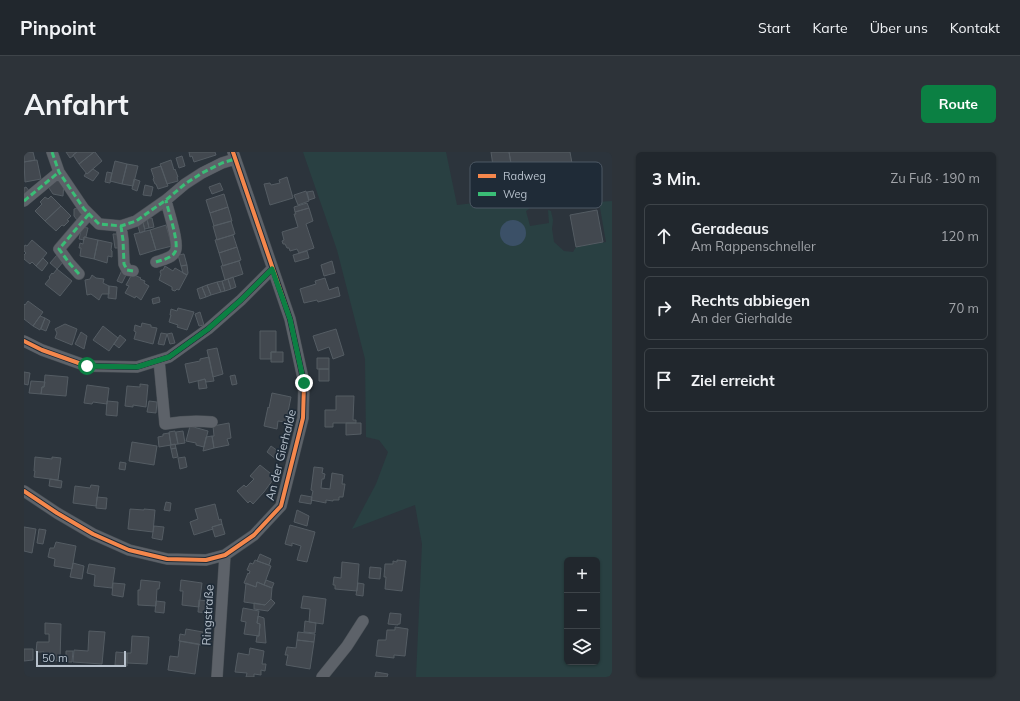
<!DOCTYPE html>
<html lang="de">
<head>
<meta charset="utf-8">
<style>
	:root { --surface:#21272d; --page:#2d3339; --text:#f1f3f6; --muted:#a2a5aa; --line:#3e4449; --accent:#0b8043 }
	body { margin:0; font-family:Mulish,sans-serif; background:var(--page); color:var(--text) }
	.controls { position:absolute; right:12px; bottom:12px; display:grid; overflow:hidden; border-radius:6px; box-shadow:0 1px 3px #0004 }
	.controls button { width:36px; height:36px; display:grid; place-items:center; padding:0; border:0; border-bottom:1px solid var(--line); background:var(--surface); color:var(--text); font:20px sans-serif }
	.scale { position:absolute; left:12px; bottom:10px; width:90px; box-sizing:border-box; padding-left:4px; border:2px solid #b7c1cc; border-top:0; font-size:11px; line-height:14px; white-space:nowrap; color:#b7c1cc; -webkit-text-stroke:3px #1f2b37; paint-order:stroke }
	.stop { position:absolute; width:12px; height:12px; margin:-9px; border:3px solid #0b8043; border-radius:50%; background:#fff }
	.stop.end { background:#0b8043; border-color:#fff; box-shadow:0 1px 4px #0008 }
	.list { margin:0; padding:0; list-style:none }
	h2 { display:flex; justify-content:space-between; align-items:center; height:52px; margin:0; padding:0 16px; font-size:17px }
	h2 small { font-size:13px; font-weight:400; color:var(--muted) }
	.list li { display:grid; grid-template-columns:26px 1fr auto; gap:12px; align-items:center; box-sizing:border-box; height:64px; margin:0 8px 8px; padding:0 8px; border:1px solid var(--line); border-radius:6px }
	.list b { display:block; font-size:15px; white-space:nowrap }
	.list p { margin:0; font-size:13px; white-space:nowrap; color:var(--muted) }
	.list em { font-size:13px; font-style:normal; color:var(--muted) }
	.icon { flex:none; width:22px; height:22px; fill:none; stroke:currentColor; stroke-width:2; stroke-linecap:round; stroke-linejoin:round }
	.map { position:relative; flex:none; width:588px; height:525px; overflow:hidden; border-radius:6px }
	header { display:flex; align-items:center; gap:24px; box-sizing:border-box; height:56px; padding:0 20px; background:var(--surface); border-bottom:1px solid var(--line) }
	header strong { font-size:19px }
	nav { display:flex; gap:22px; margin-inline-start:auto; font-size:14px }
	.intro { display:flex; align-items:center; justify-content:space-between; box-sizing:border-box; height:96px; padding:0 24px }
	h1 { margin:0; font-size:28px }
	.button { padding:10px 18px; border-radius:6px; background:var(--accent); color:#fff; font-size:14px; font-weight:700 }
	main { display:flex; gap:24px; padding:0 24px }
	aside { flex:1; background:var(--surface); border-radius:6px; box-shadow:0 1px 3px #0004 }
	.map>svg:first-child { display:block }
	.green { fill:#294042; fill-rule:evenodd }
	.water { fill:#3b5067 }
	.building { fill:#42484f; stroke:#545c63 }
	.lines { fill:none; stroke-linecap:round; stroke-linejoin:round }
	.street-casing { stroke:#4a5056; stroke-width:12 }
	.street { stroke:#5d6269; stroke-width:11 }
	.quiet { stroke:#3abd76; stroke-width:3; stroke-dasharray:6 3; stroke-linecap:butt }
	.cycleway-casing { stroke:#1f2b37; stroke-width:6 }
	.cycleway { stroke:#f5874c; stroke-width:4 }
	.route { stroke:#0b8043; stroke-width:5 }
	.labels { text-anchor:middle; stroke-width:3.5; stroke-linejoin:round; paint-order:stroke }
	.street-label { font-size:12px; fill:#b7c1cc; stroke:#1f2b37 }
	.key { fill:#1f2b37; stroke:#4d5864; stroke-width:1 }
	.key-label { font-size:11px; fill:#b7c1cc }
</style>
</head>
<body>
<header>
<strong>Pinpoint</strong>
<nav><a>Start</a><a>Karte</a><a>Über uns</a><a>Kontakt</a></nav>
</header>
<div class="intro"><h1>Anfahrt</h1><a class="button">Route</a></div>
<main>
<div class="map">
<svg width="588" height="525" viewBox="0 0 588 525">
	<rect width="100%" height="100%" fill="#2c343c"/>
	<path class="green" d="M279 0H422L433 53 476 48 472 14 487 11V12L493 11 499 48 504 47 505 57 502 59 506 74 525 71 524 58 527 59 529 68 528 77 530 90 540 99 549 100 552 95 582 90 575 50 588 49V525H392L398 392 391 353 328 377 352 332 364 300 355 288 342 285 341 207 313 98ZM543 408H573V510H543Z"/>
	<path class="water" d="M476 81a13 13 0 1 1 26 0a13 13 0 1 1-26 0Z"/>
	<path class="building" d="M0 0H9L11 8 0 10Z
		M42 0H53L49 3V4L46 6Z
		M53 0H70L55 12 49 3Z
		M70 0H71L78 9 63 22 55 12Z
		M165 0H191L192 3 170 10 168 4 166 5Z
		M467 0H485L487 11 469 14Z
		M485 0H546L553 39 499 48 493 11 487 12Z
		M158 4 161 14 155 16 152 6Z
		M13 8 17 27 1 30 0 10Z
		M147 8 150 18 151 17 154 25H153L154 29 143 32 136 12Z
		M91 9 103 12 98 32 86 29Z
		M103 12 114 14 109 34 98 32Z
		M137 14 144 34 134 37 132 32H131L129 27 130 26 127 17Z
		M69 17 75 21 69 29 60 24 62 21 63 22Z
		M83 20 88 21 86 31 81 30Z
		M263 25 269 46 246 53 240 32 246 31 247 33 256 31 255 28Z
		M110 27 116 29 113 39 108 37Z
		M30 28 40 30 39 44 29 42 23 33Z
		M196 31 199 38 188 42 185 35Z
		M121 33 129 35 127 44 119 43Z
		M2 35 6 40 0 44V36Z
		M282 39 285 49 274 53 270 43Z
		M289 39 291 46 285 48 283 40Z
		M200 42 204 55 186 61 182 48Z
		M27 44 37 54 21 69 11 59 18 52 16 50 21 45 24 47Z
		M283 51 285 56 271 60 270 55Z
		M37 54 47 64 43 68 45 69 40 74 38 73 32 79 21 69Z
		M204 55 208 69 190 74 186 61Z
		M54 56 58 59 57 64 53 68 50 64V57Z
		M285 56 289 69 282 72 290 96 275 101 273 97 266 99 265 96H263L261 92H259L258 89 260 88 258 80 274 75 270 62H272L271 60Z
		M573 58 579 90 552 95 546 63Z
		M128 66 130 75 125 76 123 67Z
		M123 67 125 76 121 77 118 68Z
		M207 69 211 82 193 88 189 74Z
		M119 70 121 79 116 81 113 71Z
		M142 73 148 94 132 98 126 78Z
		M58 75 64 76 62 85H60V88L55 87Z
		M126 78 132 98 116 103 110 82Z
		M89 82H96L97 96H91Z
		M209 83 213 95 195 101 191 88Z
		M60 85 74 88 70 107 56 104 57 96H55L56 91 59 92Z
		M8 88 23 101 12 114 8 110 6 112 0 107V103L2 101 0 99V95L1 93 3 94Z
		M74 88 88 91 87 98 88 99V105L84 104 83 111 70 107Z
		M213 95 217 108 199 114 195 101Z
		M283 99 285 106 271 110 269 103Z
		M160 102 163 113 157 114 154 103Z
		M33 103 40 109 33 117 26 111Z
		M19 106 24 111 18 119 12 114Z
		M215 109 219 122 201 128 197 114Z
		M308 109 311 121 300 124 297 113Z
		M163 113 164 121 163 123 159 121 157 114Z
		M141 114 149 119 151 116 163 123 155 138 153 137 151 139 148 138V135L135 128 137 122 136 120 137 118H139Z
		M33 117 48 129 36 144 21 132 26 126 25 125 28 121 29 122Z
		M98 118 103 121 98 131 93 129Z
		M108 122 117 126 116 127 121 129 120 131 125 134 117 148 112 144 111 146 101 141 105 134 102 133Z
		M68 123 72 126 80 127 79 131 85 134V142H78L75 148 67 142 63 143 61 128 66 127Z
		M209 125 212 135 207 137 204 127Z
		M301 126 305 138 314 135 316 144 294 150 293 148 280 151 276 137 292 132 291 129Z
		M204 127 207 137 201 139 198 129Z
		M198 129 201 139 197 140 193 130Z
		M193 130 197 140 187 143 183 133Z
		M183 133 187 143 182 145 178 135Z
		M85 134 93 135 92 147 84 146Z
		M178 135 182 145 176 147 173 137Z
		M135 145 136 150 129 152 128 147Z
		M4 149 19 160 9 174 0 167V152L1 153Z
		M154 156 170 160 163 178 153 175 154 173 145 170 147 163H146L147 157 153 159Z
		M176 160 180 173 175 174 171 162Z
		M16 164 21 166 16 178 9 174Z
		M21 166 26 169 22 179 17 177Z
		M118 171 127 173V175L133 176 129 192 110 187 112 180 110 179 111 173 117 175Z
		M41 172 53 177 48 193 31 186 33 181 31 177Z
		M79 174 94 186 85 199 69 188Z
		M312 177 320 203 309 207 305 195 294 199 289 184Z
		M236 179H252V200H247V207H236Z
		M57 180 63 184 60 197 51 192Z
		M137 181 143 182 140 193 134 192Z
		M148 181 151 191 146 192 143 182Z
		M96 183 102 188 95 196 90 192Z
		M193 196 199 222 189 225 183 198Z
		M247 200H259V210H247Z
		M185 205 190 229 182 230 181 227 165 231 161 212 176 209V207Z
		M293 206H305V217H293Z
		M295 217H305V229H295Z
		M0 220 6 221 4 233 0 232Z
		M21 223 44 225 42 244 17 242 18 235H20Z
		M211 223 213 232 208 233 206 224Z
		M181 227 183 236 175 237 174 229Z
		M7 229 21 230 20 235H18L17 242 5 241Z
		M116 232 124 233 122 255 109 253V255L101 254 103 234 116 235Z
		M63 233 85 236 83 252 69 250 68 252 60 251Z
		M248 241 267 245 262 270 254 269 253 277 240 274 244 255 245 256Z
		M312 244H330L329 268H332V271H309V275H301V258H312Z
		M83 249 94 250 93 264 82 263Z
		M125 249 133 250 132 261 123 260Z
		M205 271 207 286 203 287 205 293 190 296 188 284H190L189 274Z
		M322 271H337V282L322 283Z
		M166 274 184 279 180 295 172 293V291L162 289Z
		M151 279 154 292 147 293 145 280Z
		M159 279 161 291 154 292 152 280Z
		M145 281 147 293 135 295 134 285 139 284V282Z
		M188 284 190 296 179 299 182 285Z
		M108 290 133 294 130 313 105 309Z
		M151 292 152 296 147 297 146 293Z
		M247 294 258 302 253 308 243 300Z
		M152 296 154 305 149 306 147 297Z
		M11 305 28 307V305L37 306 34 328 10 325 11 319H10Z
		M161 305 163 315 156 317 154 306Z
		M96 310 102 311 101 318 95 317Z
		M236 313 251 325 240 340 229 352 226 349 224 351 213 339 220 333 222 335 230 327 226 324Z
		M290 315 299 316 298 321 301 322 300 327H298L297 336 306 337 308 321 319 323 318 332H321L319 345H315V348H309V349L302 348V351L287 348 289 339 287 338Z
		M26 327 38 329 37 336 25 334Z
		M67 333 75 334 72 354 49 351 51 334 66 336Z
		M277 343 288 345 287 352 275 350Z
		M73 345 83 346 82 357 72 356Z
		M142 350 147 351 146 359 140 358Z
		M191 352 195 368 197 367 198 372 188 375 189 377 170 383 166 370 174 367 171 357Z
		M106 357 120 358V357L131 358 129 380 104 377Z
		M273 358 285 364 283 374 270 370Z
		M198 372 201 382 191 385 188 375Z
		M266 373 291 380 283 410 273 408 277 394 268 391V394L261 392Z
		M130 374 140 375 138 388 128 386Z
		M0 375 12 377 8 401 0 399Z
		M15 377 22 378 19 392 13 391Z
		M32 390 52 394 48 417 30 414 31 407 24 405 26 396H30Z
		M236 402 247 407 245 413 233 409Z
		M231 408 247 414 240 433 233 430 232 435 220 431 224 421 225 422 226 419 223 418 226 411 229 412Z
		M373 408 382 409 378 439 361 437 362 425H360L361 412H369V409L373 410Z
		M318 410 335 412 333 439 311 437V433H309L310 425 317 426Z
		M49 411 60 414 58 427 46 425Z
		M65 412 91 416 88 436 70 434 71 423 63 421Z
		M346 415 357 416 356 427 345 426Z
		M117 428 136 430 135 437H133L132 454 114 453V438H116Z
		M157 428 178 431 175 455 158 453 159 439H156Z
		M242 428 250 431 248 436 240 433Z
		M233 430 248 436 247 447 241 453 220 450 222 431 232 435Z
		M89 431 101 432 99 445 88 443Z
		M334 431 340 432 339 444 332 443Z
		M279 444 302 447 299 472 285 470 286 457 277 456Z
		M247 447 251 451 244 459 230 457V451L241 453Z
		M175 448 184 449 183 461 174 460Z
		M132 449 141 450 140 461 131 460Z
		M219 456 235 459 233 471 236 472 235 484 220 482 222 470 217 469Z
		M366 461 377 462 376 472H374V473L364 472Z
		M234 464 240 466 242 491 232 490 233 484H235L236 472 233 471Z
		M281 469 292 471 291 481 280 480Z
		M21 471 37 472 36 509 20 508V500H12L13 490H25V482H21Z
		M371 475 384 477 381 504 370 503V506L352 504 354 488H362L363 478H371Z
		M162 477 179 480 177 493 155 489 156 482 161 483Z
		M65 479 81 480 78 512 49 510 50 498 64 499Z
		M274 480 291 482 290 490 273 488Z
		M108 484 125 485 123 512 103 511V501H107Z
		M273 488 290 490 286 517 262 513 264 503H261L263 495 272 496Z
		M156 489 175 492 171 522 144 518 146 504 154 505Z
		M226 496 240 499 238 512H242L241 519 237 518V523L230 522V525H222L223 521 211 520 214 501 225 503Z
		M0 497H9V508L0 509Z
		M42 499H49L48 510H42Z
		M92 500 103 501V514L91 513Z
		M352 520 364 522 363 525H351Z"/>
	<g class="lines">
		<g class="street-casing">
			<path id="street" d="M28 0 35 20 60 57 75 72 97 74 112 69 142 48 161 32 178 21 198 11 211 7
				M0 49 35 20
				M97 74 99 88 100 112 103 118 109 119
				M132 110C138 108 148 106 151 100 156 92 144 59 142 48
				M55 122 46 112 35 97 65 62
				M0 189 18 198 63 214 113 215 145 205 184 177 217 148 248 117
				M135 208 141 272C158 269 170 268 188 270
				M0 339 33 361 69 382 105 398 143 407 182 408 201 403 230 383 257 354 279 266 280 231 266 167 209 0
				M193 525 201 403
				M298 525 323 494 339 469"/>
		</g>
		<use href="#street" class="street"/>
		<path class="quiet" d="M28 0 35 20 60 57 75 72 97 74 112 69 142 48 161 32 178 21 198 11 211 7
			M0 49 35 20
			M97 74 99 88 100 112 103 118 109 119
			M132 110C138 108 148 106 151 100 156 92 144 59 142 48
			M55 122 46 112 35 97 65 62"/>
		<g class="cycleway-casing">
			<path id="cycleway" d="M0 189 18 198 63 214 113 215 145 205 184 177 217 148 248 117
				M0 339 33 361 69 382 105 398 143 407 182 408 201 403 230 383 257 354 279 266 280 231 266 167 209 0"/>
		</g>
		<use href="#cycleway" class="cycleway"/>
	</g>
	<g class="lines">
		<path class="route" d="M63 214 113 215 145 205 184 177 217 148 248 117 266 167 280 231"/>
	</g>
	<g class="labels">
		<g class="street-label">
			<text transform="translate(257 303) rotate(-76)" y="4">An der Gierhalde</text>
			<text transform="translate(184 463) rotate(-87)" y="4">Ringstraße</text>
		</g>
	</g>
	<rect x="446" y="10" width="132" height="46" rx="6" class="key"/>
	<rect x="454" y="22" width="18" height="4" fill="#f5874c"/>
	<rect x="454" y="40" width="18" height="4" fill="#3abd76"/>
	<g class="key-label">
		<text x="479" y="28">Radweg</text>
		<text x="479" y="46">Weg</text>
	</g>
</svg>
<div class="controls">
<button>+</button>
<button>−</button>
<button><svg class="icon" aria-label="layers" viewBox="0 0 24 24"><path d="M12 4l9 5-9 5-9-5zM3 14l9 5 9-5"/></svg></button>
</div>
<div class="scale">50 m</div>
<div class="stop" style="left:63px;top:214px"></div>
<div class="stop end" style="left:280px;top:231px"></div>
</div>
<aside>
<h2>3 Min.<small>Zu Fuß · 190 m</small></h2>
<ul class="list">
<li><svg class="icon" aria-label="ahead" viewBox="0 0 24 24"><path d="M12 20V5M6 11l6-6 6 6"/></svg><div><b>Geradeaus</b><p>Am Rappenschneller</p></div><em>120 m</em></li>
<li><svg class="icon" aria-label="right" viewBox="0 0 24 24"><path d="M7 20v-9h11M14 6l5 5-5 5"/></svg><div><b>Rechts abbiegen</b><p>An der Gierhalde</p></div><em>70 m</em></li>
<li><svg class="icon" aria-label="arrive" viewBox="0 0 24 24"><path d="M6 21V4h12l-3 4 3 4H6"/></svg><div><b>Ziel erreicht</b></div></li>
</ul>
</aside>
</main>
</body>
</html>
